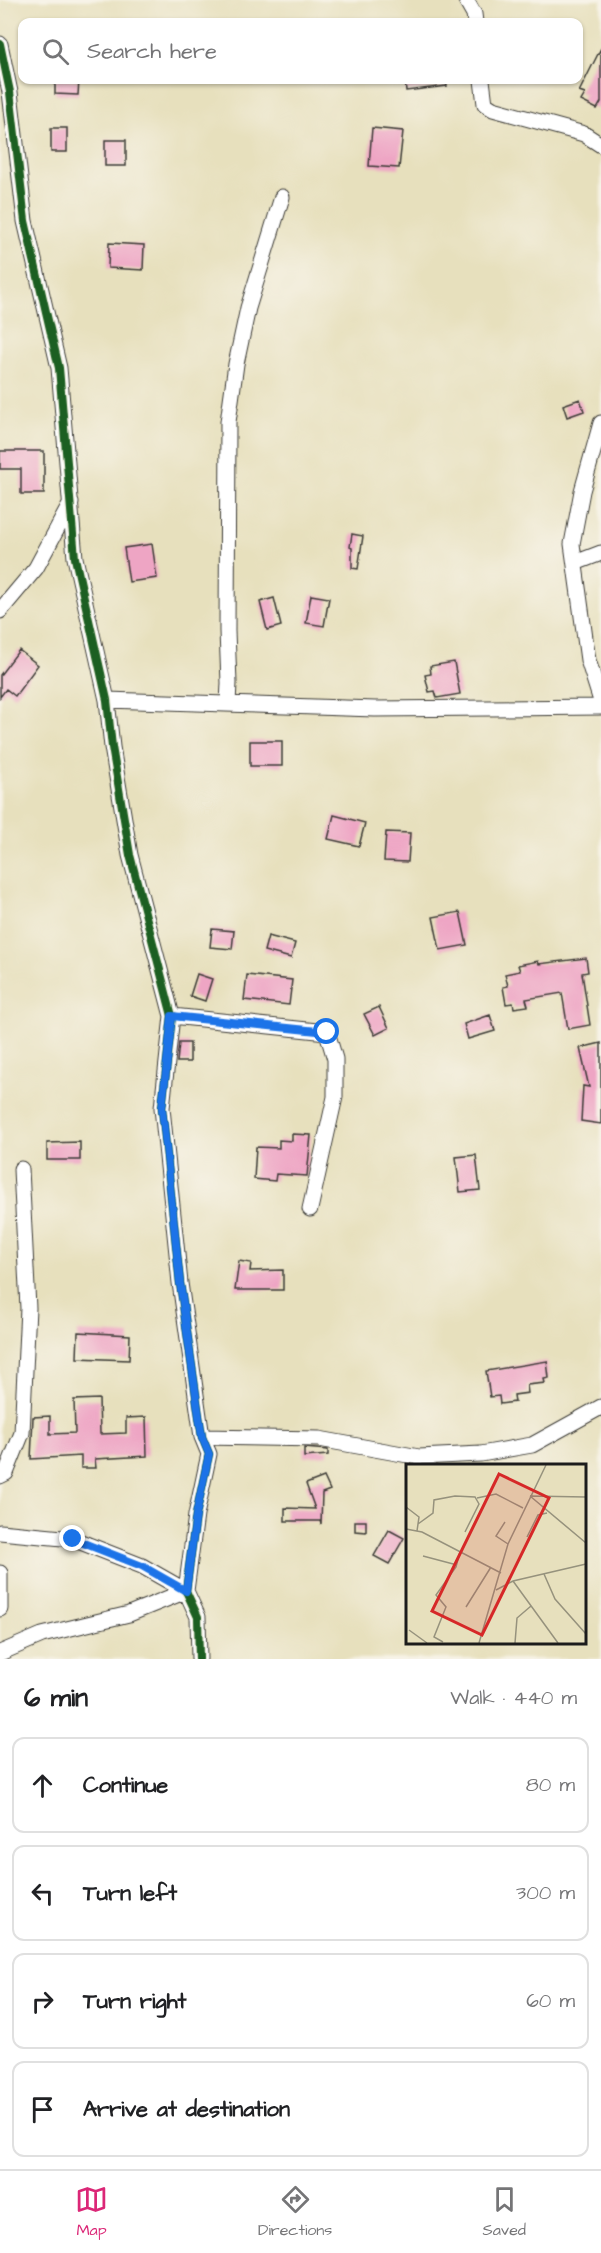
<!DOCTYPE html>
<html lang="en">
<head>
<meta charset="utf-8">
<style>
	:root { --surface:#fff; --page:#f2f2f2; --text:#202124; --muted:#757577; --line:#e0e0e0; --accent:#db2777 }
	body { margin:0; font-family:"Architects Daughter",sans-serif; background:var(--page); color:var(--text) }
	.stop { position:absolute; width:18px; height:18px; margin:-14px; border:4px solid #1a73e8; border-radius:50%; background:#fff }
	.stop.end { background:#1a73e8; border-color:#fff; box-shadow:0 2px 6px #0008 }
	.list { margin:0; padding:0; list-style:none }
	h2 { display:flex; justify-content:space-between; align-items:center; height:78px; margin:0; padding:0 24px; font-size:26px }
	h2 small { font-size:20px; font-weight:400; color:var(--muted) }
	.list li { display:grid; grid-template-columns:39px 1fr auto; gap:18px; align-items:center; box-sizing:border-box; height:96px; margin:0 12px 12px; padding:0 12px; border:2px solid var(--line); border-radius:12px }
	.list b { display:block; font-size:22px; white-space:nowrap }
	.list em { font-size:20px; font-style:normal; color:var(--muted) }
	.icon { flex:none; width:33px; height:33px; fill:none; stroke:currentColor; stroke-width:2; stroke-linecap:round; stroke-linejoin:round }
	.map { position:relative; flex:none; width:601px; height:1659px; overflow:hidden }
	.search { position:absolute; background:var(--surface); box-shadow:0 2px 4px #0004; left:18px; right:18px; top:18px; height:66px; display:flex; align-items:center; gap:15px; box-sizing:border-box; padding:0 21px; border-radius:12px; color:var(--muted); font-size:22px }
	.sheet { height:510px; background:var(--surface) }
	nav { display:flex; justify-content:space-around; align-items:center; box-sizing:border-box; height:84px; border-top:2px solid var(--line); background:var(--surface); font-size:16px; color:var(--muted) }
	nav a { display:grid; justify-items:center; gap:3px }
	nav .on { color:var(--accent) }
	.map>svg:first-child { display:block }
	.building { fill:#eea5c4 }
	.lines { fill:none; stroke-linecap:round; stroke-linejoin:round }
	.minor-casing { stroke:#3a3934; stroke-width:17 }
	.minor { stroke:#fff; stroke-width:15 }
	.cycleway-casing { stroke:#f7f3e8; stroke-width:11 }
	.cycleway { stroke:#1b5e20; stroke-width:8 }
	.route { stroke:#1a73e8; stroke-width:8 }
	.inset-road { fill:none; stroke:#96927d; stroke-width:1.5 }
	.view { fill:#d62828; fill-opacity:0.15; stroke:#d62828; stroke-width:3 }
	.inset-edge { fill:none; stroke:#1c1c1c; stroke-width:3 }
</style>
</head>
<body>
<div class="map">
<svg width="601" height="1659" viewBox="0 0 601 1659">
	<rect width="100%" height="100%" fill="#f7f3e8"/>
	<filter id="ink" filterUnits="userSpaceOnUse"><feTurbulence type="fractalNoise" baseFrequency=".0167" numOctaves="2"/><feDisplacementMap in="SourceGraphic" scale="12" xChannelSelector="R" yChannelSelector="G"/><feConvolveMatrix kernelMatrix="1 2 1 2 8 2 1 2 1" color-interpolation-filters="sRGB"/></filter>
	<filter id="wash" filterUnits="userSpaceOnUse"><feTurbulence type="fractalNoise" baseFrequency=".008" numOctaves="4" result="noise"/><feDisplacementMap in="SourceGraphic" scale="24" xChannelSelector="R" yChannelSelector="G"/><feGaussianBlur stdDeviation="1.35" result="paint"/><feColorMatrix in="noise" values="0 0 0 0 0 0 0 0 0 0 0 0 0 0 0 0 0 1.4 0 .05"/><feComposite in="paint" operator="in"/></filter>
	<g filter="url(#wash)">
		<rect width="100%" height="100%" fill="#e7e0bd"/>
		<g id="blocks">
			<path class="building" d="M601 48V102L597 109 581 101 585 94 579 92Z
				M55 80H79L78 95 55 94Z
				M405 80H446L447 86 406 91Z
				M51 128H67V152H51Z
				M372 128 403 131 399 168 369 166Z
				M105 140H126V166H105Z
				M109 243 144 245 143 270 108 268Z
				M580 399 584 411 567 417 563 405Z
				M0 451H44V494H21V469H0Z
				M352 534 363 536 358 569 352 568V548L350 547Z
				M152 544 157 578 129 582 124 548Z
				M311 595 329 598 324 626 306 623Z
				M274 598 281 626 267 630 260 602Z
				M19 650 38 665 15 696 6 689 0 697V675Z
				M454 662 460 694 437 698 435 691 429 692 425 675 431 674 430 666Z
				M250 741H282V766H250Z
				M334 815 365 823 359 846 328 839Z
				M386 832 410 833 408 862 384 861Z
				M460 912 467 945 440 950 433 917Z
				M212 929 234 931 232 949 210 947Z
				M268 936 295 943 291 958 264 951Z
				M586 958 588 972 582 973 590 1025 568 1029 562 993 526 999 528 1006 514 1008 513 1003 506 1004 503 987 508 986 505 974 520 971 518 965 538 961 539 964Z
				M197 974 212 979 205 1001 190 996Z
				M247 975 292 980 289 1005 244 1000Z
				M379 1007 389 1028 375 1035 364 1014Z
				M490 1015 495 1031 468 1039 464 1024Z
				M179 1043H190V1062H177Z
				M601 1043V1124L581 1121 583 1086 589 1087 580 1048Z
				M292 1134 311 1135 307 1176 276 1174 275 1181 254 1179 256 1147 279 1148V1140L292 1141Z
				M80 1142V1160H47V1143Z
				M476 1155 480 1190 460 1192 456 1157Z
				M239 1261 251 1263 250 1271 283 1270V1290H235Z
				M78 1332 130 1335 129 1360 77 1358Z
				M547 1361 549 1378 544 1379 545 1383 527 1385 528 1393 514 1395 515 1402 500 1404 499 1396 490 1397 486 1371Z
				M99 1399 100 1434 126 1433V1418L146 1417 147 1456 95 1459 96 1468H81V1456L31 1459 33 1417 50 1416V1434L75 1433 74 1400Z
				M304 1448 328 1450V1455L304 1457Z
				M324 1477 330 1490 322 1493 321 1524 320 1521H285V1508L315 1509 306 1484Z
				M355 1521H366V1532L355 1531Z
				M389 1530 404 1538 389 1564 374 1556Z"/>
		</g>
	</g>
	<g filter="url(#ink)">
		<use href="#blocks" fill-opacity="0" stroke="#3a3934" stroke-width="1.5"/>
		<g class="lines">
			<g class="minor-casing">
				<path id="minor" d="M466 0 474 14 475 22
					M0 44 10 92 25 221 59 368 75 558 107 700 112 747 130 855 172 1016 162 1108 180 1283 202 1437 209 1454 196 1515 186 1591 198 1617 199 1659
					M482 80 485 104 493 109 584 134 601 145
					M601 423 582 491 572 544 588 660 601 701
					M575 563 601 553
					M0 611 36 568 71 503
					M107 700 375 709 601 707
					M228 704 229 683 227 631 228 422 236 364 248 308 282 197
					M172 1016 327 1032 335 1059V1097L310 1209
					M202 1437 319 1439 419 1457 481 1454 532 1445 601 1407
					M0 1476 6 1473 22 1433 28 1308 21 1169
					M0 1532 73 1539 142 1566 186 1591
					M0 1573V1609
					M0 1653 42 1635 129 1614 186 1591"/>
			</g>
			<use href="#minor" class="minor"/>
			<g class="cycleway-casing">
				<path id="cycleway" d="M0 44 10 92 25 221 59 368 75 558 107 700 112 747 130 855 172 1016 162 1108 180 1283 202 1437 209 1454 196 1515 186 1591 198 1617 199 1659"/>
			</g>
			<use href="#cycleway" class="cycleway"/>
		</g>
	</g>
	<g class="lines" filter="url(#ink)">
		<path class="route" d="M73 1539 142 1566 186 1591 196 1515 209 1454 202 1437 180 1283 162 1108 172 1016 327 1032"/>
	</g>
	<g transform="translate(406 1464)">
		<rect width="180" height="180" fill="#e7e0bd"/>
		<path class="inset-road" d="M124 32 180 79M124 32 180 33M71 34 90 30 117 44M0 43 13 53 11 67M99 58 90 72 102 80M12 60 27 49 28 36 49 32 69 33 73 40 59 68M0 65 16 68 95 109M121 73 132 51 141 49M17 92 51 101M138 110 149 135 180 170M107 117 152 179M90 126 107 117 180 100M60 143 85 103M3 166 21 179M37 178 28 173 40 143 30 131 50 103 54 88M73 179 102 80 140 1M109 179 111 154 125 142"/>
		<path class="view" d="M93 10 143 34 76 171 26 147Z"/>
		<rect width="180" height="180" class="inset-edge"/>
	</g>
</svg>
<div class="stop" style="left:327px;top:1032px"></div>
<div class="stop end" style="left:73px;top:1539px"></div>
<div class="search"><svg class="icon" aria-label="search" viewBox="0 0 24 24"><circle cx="10" cy="10" r="6"/><path d="M15 15l6 6"/></svg>Search here</div>
</div>
<section class="sheet">
<h2>6 min<small>Walk · 440 m</small></h2>
<ul class="list">
<li><svg class="icon" aria-label="ahead" viewBox="0 0 24 24"><path d="M12 20V5M6 11l6-6 6 6"/></svg><div><b>Continue</b></div><em>80 m</em></li>
<li><svg class="icon" aria-label="left" viewBox="0 0 24 24"><path d="M17 20v-9H6M10 6l-5 5 5 5"/></svg><div><b>Turn left</b></div><em>300 m</em></li>
<li><svg class="icon" aria-label="right" viewBox="0 0 24 24"><path d="M7 20v-9h11M14 6l5 5-5 5"/></svg><div><b>Turn right</b></div><em>60 m</em></li>
<li><svg class="icon" aria-label="arrive" viewBox="0 0 24 24"><path d="M6 21V4h12l-3 4 3 4H6"/></svg><div><b>Arrive at destination</b></div></li>
</ul>
</section>
<nav>
<a class="on"><svg class="icon" aria-label="map" viewBox="0 0 24 24"><path d="M3 6l6-2 6 2 6-2v14l-6 2-6-2-6 2zM9 4v14M15 6v14"/></svg>Map</a>
<a><svg class="icon" aria-label="directions" viewBox="0 0 24 24"><path d="M12 3l9 9-9 9-9-9zM9 14v-3h6M13 9l2 2-2 2"/></svg>Directions</a>
<a><svg class="icon" aria-label="saved" viewBox="0 0 24 24"><path d="M7 4h10v16l-5-4-5 4z"/></svg>Saved</a>
</nav>
</body>
</html>
